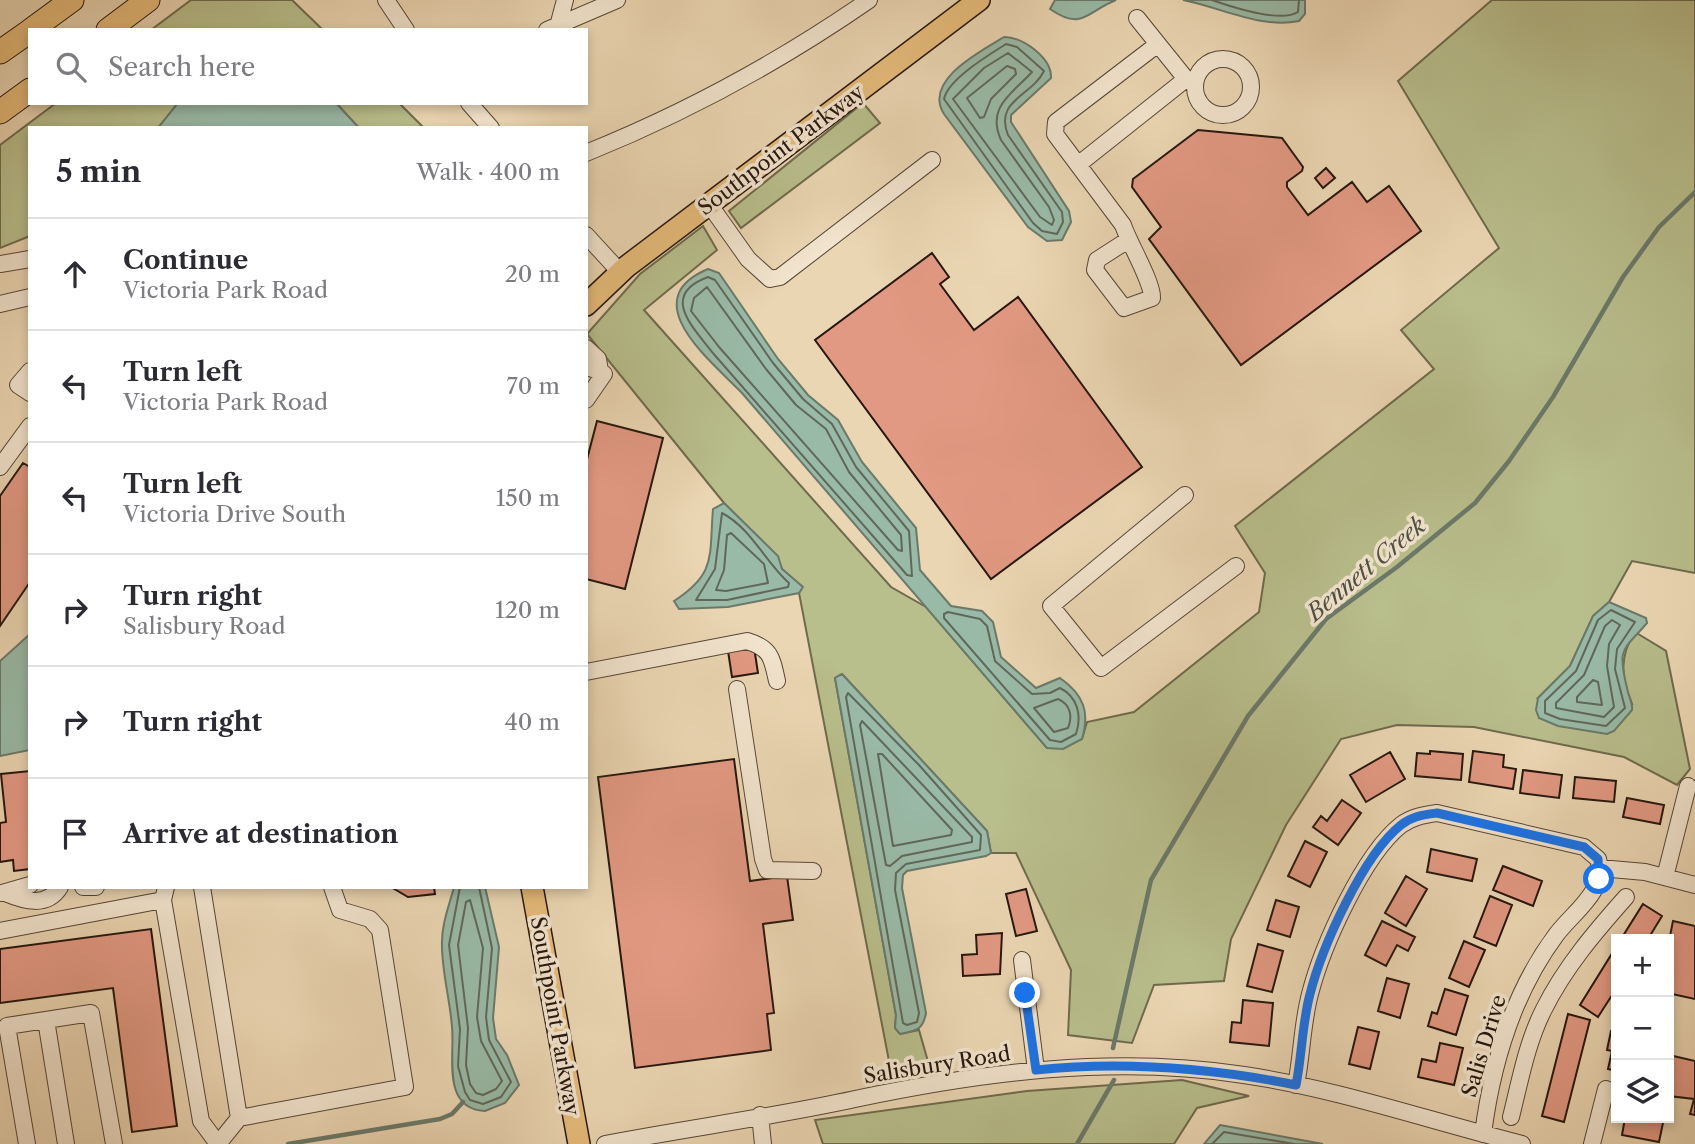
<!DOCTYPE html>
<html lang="en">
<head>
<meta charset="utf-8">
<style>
	:root { --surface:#fff; --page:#f2f2f3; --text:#2b2b33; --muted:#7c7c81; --line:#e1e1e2 }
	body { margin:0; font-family:"Libre Caslon Text",serif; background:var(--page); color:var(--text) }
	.controls { position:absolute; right:21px; bottom:21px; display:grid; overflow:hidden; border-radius:0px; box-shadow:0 4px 10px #0003 }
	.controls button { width:63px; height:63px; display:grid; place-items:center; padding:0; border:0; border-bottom:2px solid var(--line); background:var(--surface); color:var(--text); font:35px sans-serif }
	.stop { position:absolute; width:21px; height:21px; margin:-16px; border:5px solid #1a73e8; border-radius:50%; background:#fff }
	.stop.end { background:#1a73e8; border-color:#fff; box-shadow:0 2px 7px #0008 }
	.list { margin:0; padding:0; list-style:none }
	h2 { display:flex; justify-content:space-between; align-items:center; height:91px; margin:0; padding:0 28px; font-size:30px }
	h2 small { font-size:23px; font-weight:400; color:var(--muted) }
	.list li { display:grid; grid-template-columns:46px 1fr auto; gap:21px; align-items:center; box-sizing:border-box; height:112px; padding:0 28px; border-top:2px solid var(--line) }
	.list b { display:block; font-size:26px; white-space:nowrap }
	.list p { margin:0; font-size:23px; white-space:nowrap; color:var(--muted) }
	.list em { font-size:23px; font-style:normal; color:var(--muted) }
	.icon { flex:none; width:38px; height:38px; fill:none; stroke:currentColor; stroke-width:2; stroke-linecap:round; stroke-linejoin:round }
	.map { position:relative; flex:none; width:1695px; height:1144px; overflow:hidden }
	.search { position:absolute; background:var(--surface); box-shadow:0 4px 10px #0003; left:28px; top:28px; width:560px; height:77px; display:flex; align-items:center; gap:18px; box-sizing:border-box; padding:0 24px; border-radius:0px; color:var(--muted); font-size:26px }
	.panel { position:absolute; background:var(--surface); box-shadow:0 4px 10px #0003; left:28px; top:126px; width:560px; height:763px; border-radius:0px }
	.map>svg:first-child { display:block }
	.green { fill:#b8be8c; stroke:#6f6a4d; stroke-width:2 }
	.water { fill:#99baa7; stroke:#6b796a; stroke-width:2 }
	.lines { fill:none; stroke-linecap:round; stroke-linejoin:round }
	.shore { stroke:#60685a; stroke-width:2 }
	.stream { stroke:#6b796a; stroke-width:4.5 }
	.building { fill:#e29983; stroke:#26170e; stroke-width:2 }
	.minor-casing { stroke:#574737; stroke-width:18 }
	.major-casing { stroke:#26170e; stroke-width:24 }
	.highway-casing { stroke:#26170e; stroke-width:25 }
	.minor { stroke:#f2e4ce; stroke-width:16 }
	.major { stroke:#e6bb7a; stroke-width:21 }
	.highway { stroke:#e6bb7a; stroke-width:23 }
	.route { stroke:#1a73e8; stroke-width:9 }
	.labels { text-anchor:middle; stroke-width:7; stroke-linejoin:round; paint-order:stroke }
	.street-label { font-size:21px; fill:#26170e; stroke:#f2e4ce }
	.water-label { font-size:23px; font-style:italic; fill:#4e5044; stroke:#f2e4ce }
</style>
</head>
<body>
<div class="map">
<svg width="1695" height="1144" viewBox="0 0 1695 1144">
	<rect width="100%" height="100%" fill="#ebd6b3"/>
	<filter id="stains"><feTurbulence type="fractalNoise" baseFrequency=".00286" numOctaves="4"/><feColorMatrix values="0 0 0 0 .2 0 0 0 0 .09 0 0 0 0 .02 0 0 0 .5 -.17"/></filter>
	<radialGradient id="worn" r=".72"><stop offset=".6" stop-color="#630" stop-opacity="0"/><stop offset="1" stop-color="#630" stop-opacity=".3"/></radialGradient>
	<path class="green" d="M191 0H292L323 30H151Z
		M1492 0H1695V573L1632 561 1609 602 1593 616 1570 666 1538 698 1632 704C1621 678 1619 656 1635 632L1666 651 1690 769 1677 785 1624 757 1474 727 1397 725 1341 739 1286 825 1231 939 1224 981 1154 985 1132 1043 1068 1035 1071 970 1016 853H991L987 831 842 674 835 678 896 1015 895 1028 900 1034 919 1030 929 1065 904 1066 889 1061 799 593 802 587 782 569 777 556 724 503 587 334 640 274 703 226 717 250 644 310 891 587 926 607 1047 748 1082 739 1087 722 1134 712 1259 612 1265 573 1235 526 1434 369 1401 330 1499 248 1398 81Z
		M56 103H178L158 128H30V236L0 248V145Z
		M336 103H399L424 128H359Z
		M863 103 880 123 741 228 729 211Z
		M1182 1080 1249 1096 1197 1108 1174 1144H823L815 1120 1027 1091Z"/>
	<path class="water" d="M1055 0H1116C1087 11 1083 32 1050 9Z
		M1183 0H1305V14L1299 21C1260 29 1220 7 1183 0Z
		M1004 37C1023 37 1052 58 1051 78L1011 115V122L1069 211 1071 222 1062 240 1047 241 1028 227 944 114C923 81 979 52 1004 37Z
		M178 103H336L359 128H158Z
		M708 269 719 273 778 359 808 395 838 420 862 462 916 528 920 570 951 606 982 611 993 622 1001 657 1036 688 1060 678C1084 695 1090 712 1082 739L1063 749 1047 748 742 393C710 360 634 300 708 269Z
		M724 503 778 556 782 569 803 587 799 593 728 607 679 609 674 601C717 573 709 556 713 509Z
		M1609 602 1646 618 1647 623C1623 651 1617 647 1627 688 1628 696 1633 702 1632 710L1614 731 1607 734 1558 726 1539 718 1536 710 1538 698 1570 666 1593 616Z
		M30 634V750L0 756V661Z
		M842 674 987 831 991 853 986 856 907 871 903 875 902 888 926 1013C923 1030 916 1031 900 1034L895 1028 896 1015 835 678Z
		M454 887H485L499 947 493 1018 496 1039 507 1055 519 1085 505 1103 485 1111C441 1109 455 1055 452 1027 450 1000 442 972 442 946 441 926 449 906 454 887Z
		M1220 1125 1323 1144H1204Z"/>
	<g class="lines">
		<path class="shore" d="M1212 0C1232 7 1280 23 1298 12L1299 0
			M1006 44 1017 47 1044 71C1032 96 994 100 1008 135L1062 212 1063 222 1057 234 1042 231 1033 223 944 99C948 79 989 55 1006 44Z
			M1008 53 1032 72C1012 94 986 107 1001 140L1049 207 1054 220 1052 225 1040 217 953 99 984 68Z
			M1007 66 1015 69 1016 74 991 99 984 117 980 118 967 98Z
			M708 277 715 280 773 363 803 399 832 424 856 467 909 531 912 576 907 575 712 352C693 327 659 295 708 277Z
			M707 287 766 369 796 405 826 429 849 472 901 535 902 551 898 550 719 347 691 311 694 298Z
			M722 513C751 528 766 563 789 583L788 587 727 600H696L715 569Z
			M731 533 764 564 768 583 726 591 716 590 724 570 727 535Z
			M1611 610 1635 622 1617 649 1615 669 1625 708 1606 726 1560 719 1545 713V701L1576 671 1598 620Z
			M948 612 980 619 987 626 995 661 1032 694 1050 693 1060 688C1078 697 1082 716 1076 734L1061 742 1050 740 944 618V614Z
			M1612 620 1620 625 1609 644 1607 666 1614 707 1604 717 1556 708V703L1584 675 1605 626Z
			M1593 680 1598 682 1602 705 1577 702V697Z
			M848 693 919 765 981 835 980 850 906 864 896 873 895 890 919 1013 917 1022 907 1025 903 1023 846 697Z
			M1058 699C1070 704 1073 716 1068 728L1054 732 1034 708Z
			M862 721 972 837V842L902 856 890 866 886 865 860 725Z
			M878 754H882L952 830 951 835 893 846Z
			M460 887 449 945 460 1029 458 1066 465 1092 470 1100 483 1104 501 1097 511 1082 489 1040 486 1017 492 948 479 887
			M470 900 483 948 477 1017 481 1041 502 1081 496 1089 483 1095 476 1093 470 1084 466 1065 468 1028 458 945 466 902Z
			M1212 1144 1224 1132 1294 1144"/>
		<path class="stream" d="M1113 1048 1151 880 1248 716 1326 619 1397 567 1475 503 1509 461 1553 397 1623 277 1659 227 1695 192
			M288 1144 440 1119 452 1114 463 1102
			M1077 1144 1114 1080"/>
	</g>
	<path class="building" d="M1198 130 1282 138 1303 167 1302 171 1287 182V187L1308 215 1352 182 1367 202 1389 186 1421 231 1241 365 1149 239 1161 227 1132 187 1133 179Z
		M1326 168 1335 178 1323 188 1315 178Z
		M932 253 949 277 940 284 974 330 1018 297 1142 467 991 579 815 340Z
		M597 421 663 438 625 589 586 579V463Z
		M23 463 30 467V582L0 626V496Z
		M754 647 758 673 732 677 728 651Z
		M1430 751 1463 754 1461 780 1415 776 1417 753 1430 754Z
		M1473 751 1504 755 1503 767 1516 769 1513 789 1469 782Z
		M1390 752 1405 779 1366 802 1350 775Z
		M734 759 750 881 787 876 793 920 763 924 774 1013 767 1014 771 1050 635 1068 598 777Z
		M1523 770 1562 775 1559 798 1520 793Z
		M30 771V869L14 871 13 860 0 862V823L6 822 1 774Z
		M1575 777 1616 781 1614 802 1573 798Z
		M1627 798 1664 805 1660 824 1623 817Z
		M1342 800 1361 813 1338 845 1313 827 1321 816 1327 821Z
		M1305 841 1327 852 1310 887 1288 876Z
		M1431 849 1477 859 1472 881 1427 872Z
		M1503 866 1542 881 1533 906 1493 890Z
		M1406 876 1427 889 1406 926 1385 913Z
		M391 887H434L435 894 408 897Z
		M1026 889 1037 931 1016 936 1006 894Z
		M1490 896 1512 905 1496 946 1474 937Z
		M1276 900 1299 907 1290 937 1267 930Z
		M1643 904 1662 916 1648 939H1621Z
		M1382 921 1415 937 1408 951 1397 945 1386 966 1365 955Z
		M1673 921 1695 926V999L1672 994 1669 1007V941Z
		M151 929 177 1126 132 1132 113 988 0 1003V949Z
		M1002 933 1000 974 963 976 962 955 977 954 976 935Z
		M1464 941 1485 950 1469 987 1449 978Z
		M1258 944 1283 951 1272 992 1247 986Z
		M1616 947V989L1598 1017 1580 1005Z
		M1387 978 1409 984 1400 1018 1378 1011Z
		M1445 989 1468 996 1456 1035 1428 1026 1432 1012 1437 1014Z
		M1243 1000 1273 1003 1269 1046 1230 1042 1232 1022 1241 1023Z
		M1568 1014 1590 1020 1564 1122 1542 1116Z
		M1358 1027 1379 1032 1370 1069 1349 1064Z
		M1611 1031 1616 1032V1071L1608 1069 1612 1051 1607 1050Z
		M1440 1043 1463 1048 1454 1085 1418 1077 1422 1059 1436 1062Z
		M1669 1055 1695 1061V1115L1690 1114 1694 1099 1669 1096Z
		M1625 1118H1664L1659 1142 1622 1135Z"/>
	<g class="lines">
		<g class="minor-casing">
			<path id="minor" d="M386 0 406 30
				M558 26 565 0
				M547 30 617 0
				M1195 87a28 28 0 1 1 56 0a28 28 0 1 1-56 0Z
				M469 103 491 128
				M586 153C685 113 781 61 869 0
				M1079 164 1186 79 1137 18
				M709 204 748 259 770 279 780 277 932 160
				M586 235 620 272
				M1128 240 1097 260 1095 270 1124 308 1152 298C1153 283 1129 243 1123 225L1055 134 1056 122 1158 44
				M0 264 30 259
				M0 304 30 297
				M586 348 598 359 600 371 586 367
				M30 371 18 385 30 393
				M586 400 604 374 600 371
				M0 467 30 426
				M1185 495 1051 606 1101 668 1236 566
				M586 672 747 641C771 648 772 658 777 681
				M737 689 763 859 767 870 813 871
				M1600 868 1645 872 1695 885
				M1665 877 1688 786
				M83 887H96
				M202 887 239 1118 218 1144
				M2 893 30 885
				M5 893C24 901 47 908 60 887
				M163 900 201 1121 218 1144
				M0 931 163 900 166 887
				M1022 960 1036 1070
				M46 1020 66 1144
				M1296 1085C1302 1055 1302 1024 1310 994 1322 947 1363 855 1401 825 1412 817 1423 815 1437 813L1584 847 1598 859C1608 890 1572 913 1556 935 1513 993 1492 1064 1483 1134
				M760 1115 763 1144
				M1511 1117C1520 1081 1527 1042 1544 1009 1565 967 1595 932 1626 897
				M239 1118 405 1087 380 930 370 919 340 910 332 887
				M27 1144 7 1026 91 1013 114 1144
				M605 1144C688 1128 773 1117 855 1099 983 1072 1114 1055 1244 1075 1338 1089 1430 1121 1522 1144
				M1592 1144 1606 1089"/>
		</g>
		<g class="major-casing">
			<path id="major" d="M586 305 626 267 979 0
				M532 887 579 1144"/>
		</g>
		<g class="highway-casing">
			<path id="highway" d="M31 30 72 0
				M108 30 148 0
				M0 52 30 31
				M0 112 30 90"/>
		</g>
		<use href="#minor" class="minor"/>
		<use href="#major" class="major"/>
		<use href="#highway" class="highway"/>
	</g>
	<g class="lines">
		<path class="route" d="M1025 993 1036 1070C1123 1061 1210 1068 1296 1085 1302 1055 1302 1024 1310 994 1322 947 1363 855 1401 825 1412 816 1423 815 1437 813L1584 847 1598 859 1599 879"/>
	</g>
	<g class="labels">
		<g class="street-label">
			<text transform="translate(781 150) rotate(-37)" y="7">Southpoint Parkway</text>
			<text transform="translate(555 1016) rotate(80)" y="7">Southpoint Parkway</text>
			<text transform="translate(1484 1046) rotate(-73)" y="7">Salis Drive</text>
			<text transform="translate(937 1065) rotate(-9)" y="7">Salisbury Road</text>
		</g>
		<g class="water-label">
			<text transform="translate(1366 569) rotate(-40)" y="8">Bennett Creek</text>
		</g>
	</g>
	<rect width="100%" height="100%" filter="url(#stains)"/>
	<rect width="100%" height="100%" fill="url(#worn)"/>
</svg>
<div class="controls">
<button>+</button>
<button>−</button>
<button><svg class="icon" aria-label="layers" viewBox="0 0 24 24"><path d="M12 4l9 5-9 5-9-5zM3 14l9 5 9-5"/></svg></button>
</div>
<div class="stop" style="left:1599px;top:879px"></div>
<div class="stop end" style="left:1025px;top:993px"></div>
<div class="search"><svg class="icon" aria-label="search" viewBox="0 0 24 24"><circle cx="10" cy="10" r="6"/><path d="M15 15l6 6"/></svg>Search here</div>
<section class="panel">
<h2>5 min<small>Walk · 400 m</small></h2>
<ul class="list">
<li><svg class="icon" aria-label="ahead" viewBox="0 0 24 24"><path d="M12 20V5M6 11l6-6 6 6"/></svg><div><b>Continue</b><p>Victoria Park Road</p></div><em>20 m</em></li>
<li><svg class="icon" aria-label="left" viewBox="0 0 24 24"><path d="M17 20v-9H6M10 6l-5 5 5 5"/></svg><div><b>Turn left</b><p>Victoria Park Road</p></div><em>70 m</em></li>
<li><svg class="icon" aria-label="left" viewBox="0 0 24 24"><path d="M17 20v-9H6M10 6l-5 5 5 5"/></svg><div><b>Turn left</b><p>Victoria Drive South</p></div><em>150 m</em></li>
<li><svg class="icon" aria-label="right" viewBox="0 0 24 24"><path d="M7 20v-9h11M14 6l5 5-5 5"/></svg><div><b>Turn right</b><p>Salisbury Road</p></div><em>120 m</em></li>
<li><svg class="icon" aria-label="right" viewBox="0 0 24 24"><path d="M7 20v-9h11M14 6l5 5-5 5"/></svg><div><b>Turn right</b></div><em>40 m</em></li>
<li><svg class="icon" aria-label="arrive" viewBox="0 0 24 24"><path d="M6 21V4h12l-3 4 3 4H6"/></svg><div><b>Arrive at destination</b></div></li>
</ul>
</section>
</div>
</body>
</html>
